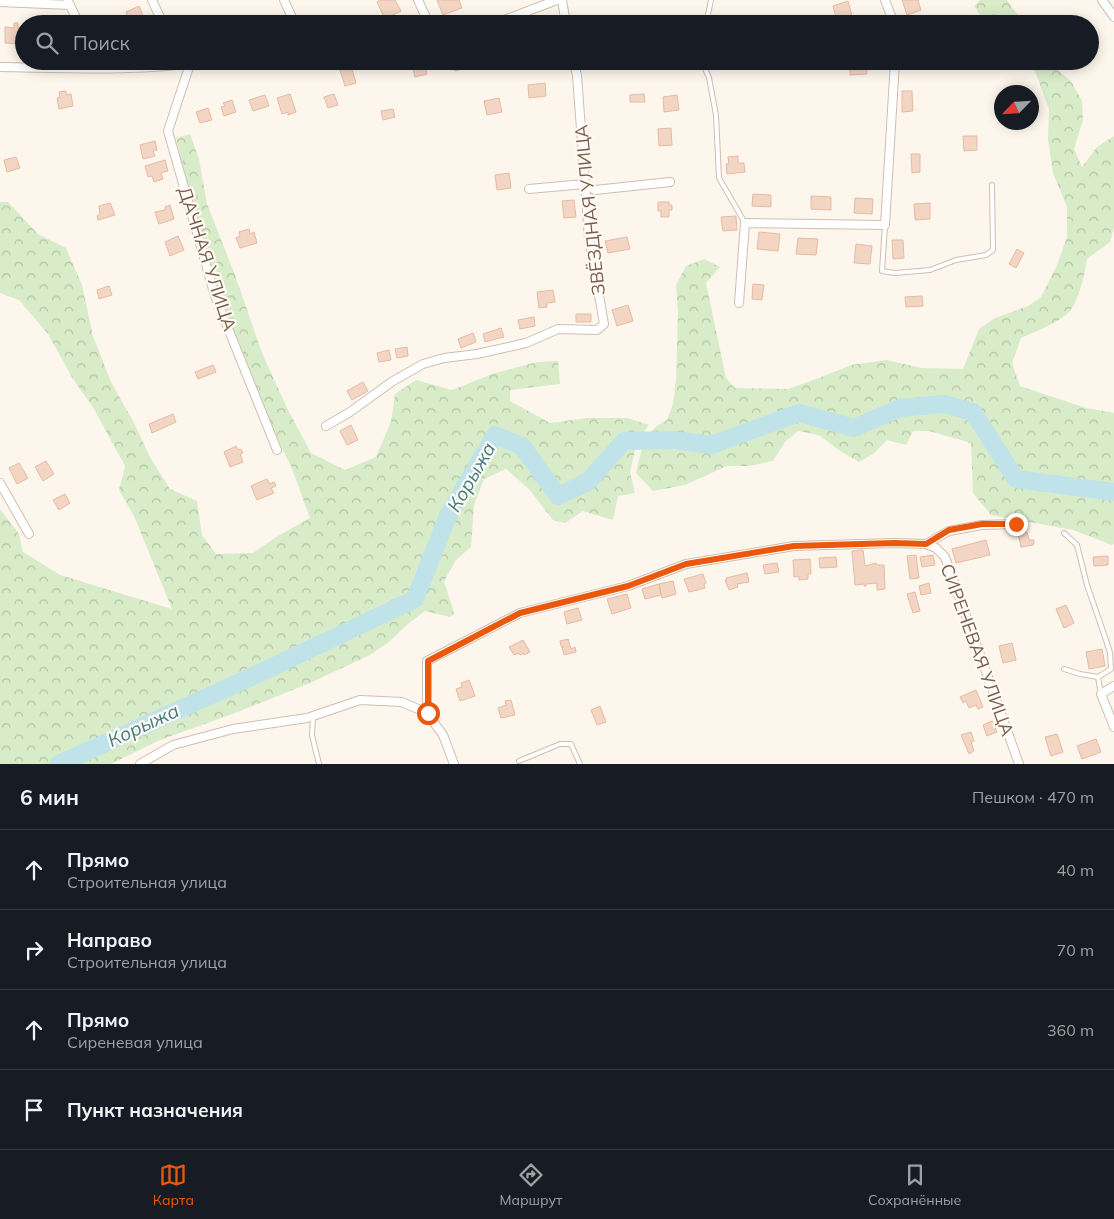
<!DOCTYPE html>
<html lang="ru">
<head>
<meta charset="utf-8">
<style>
	:root { --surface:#171b24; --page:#20242c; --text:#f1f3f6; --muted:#9ea1a6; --line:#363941; --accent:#ea580c }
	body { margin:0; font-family:Mulish,sans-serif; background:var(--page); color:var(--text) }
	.compass { position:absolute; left:994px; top:85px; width:45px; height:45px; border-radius:50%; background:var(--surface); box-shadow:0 2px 12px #0003; rotate:245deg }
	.stop { position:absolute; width:15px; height:15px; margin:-11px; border:4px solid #ea580c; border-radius:50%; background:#fff }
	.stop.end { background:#ea580c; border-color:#fff; box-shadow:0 1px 5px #0008 }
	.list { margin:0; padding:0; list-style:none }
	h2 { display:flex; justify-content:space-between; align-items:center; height:65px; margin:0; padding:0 20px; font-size:21px }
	h2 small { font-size:16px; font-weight:400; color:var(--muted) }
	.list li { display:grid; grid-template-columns:32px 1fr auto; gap:15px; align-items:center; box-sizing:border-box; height:80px; padding:0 20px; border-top:1px solid var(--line) }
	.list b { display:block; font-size:19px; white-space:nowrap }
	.list p { margin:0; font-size:16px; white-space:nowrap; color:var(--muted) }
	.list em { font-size:16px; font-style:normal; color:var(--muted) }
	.icon { flex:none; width:28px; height:28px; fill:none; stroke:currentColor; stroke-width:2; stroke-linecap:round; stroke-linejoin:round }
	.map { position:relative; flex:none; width:1114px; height:764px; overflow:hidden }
	.search { position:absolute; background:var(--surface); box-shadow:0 2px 12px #0003; left:15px; right:15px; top:15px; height:55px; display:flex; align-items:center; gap:12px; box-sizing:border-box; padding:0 18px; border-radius:28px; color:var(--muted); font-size:19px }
	.sheet { height:385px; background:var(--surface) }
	nav { display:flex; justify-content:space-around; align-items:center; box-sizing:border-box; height:70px; border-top:1px solid var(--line); background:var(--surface); font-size:14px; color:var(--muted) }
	nav a { display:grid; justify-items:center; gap:2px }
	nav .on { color:var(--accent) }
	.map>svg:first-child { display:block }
	.forest { fill:url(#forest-crowns) }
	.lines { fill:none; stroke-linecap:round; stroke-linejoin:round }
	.river { stroke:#bfe3e8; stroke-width:18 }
	.building { fill:#f3d5c3; stroke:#e6bba3 }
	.service-casing { stroke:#d1beb0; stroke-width:6 }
	.minor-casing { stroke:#d1beb0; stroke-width:10 }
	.service { stroke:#fff; stroke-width:4 }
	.minor { stroke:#fff; stroke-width:8 }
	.route { stroke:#ea580c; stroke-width:6 }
	.labels { text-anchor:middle; stroke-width:4.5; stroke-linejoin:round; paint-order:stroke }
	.street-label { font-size:18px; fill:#7a5c4d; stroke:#fffaf3 }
	.water-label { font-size:19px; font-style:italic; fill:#437c86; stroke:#fffaf3 }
</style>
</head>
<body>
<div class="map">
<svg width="1114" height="764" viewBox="0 0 1114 764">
	<defs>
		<pattern id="forest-crowns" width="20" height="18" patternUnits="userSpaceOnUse" patternTransform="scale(1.25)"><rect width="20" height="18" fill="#d8ecc9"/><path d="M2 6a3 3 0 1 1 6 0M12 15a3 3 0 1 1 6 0" fill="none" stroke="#b4c2a5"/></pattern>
	</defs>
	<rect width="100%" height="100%" fill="#fdf6ec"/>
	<path class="forest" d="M980 0H1007L1024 24H986L974 6Z
		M1024 61H1047L1071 81 1082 101 1083 120 1074 149 1082 167 1097 147 1114 136V227L1110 242 1087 259C1085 273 1078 305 1067 314 1054 325 1036 331 1021 338L1012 363 1020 386 1086 408 1114 413V544L1112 545 1073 530 991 515 973 493 971 443 929 431H913L906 445 887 440 873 454 859 462 840 451 819 435 798 431 785 442 773 461 749 466H727L685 485 653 491 636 473C643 448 642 432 667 420L673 404 676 379 678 311 676 285 686 266 704 259 720 267 706 283 726 378 735 388 788 389 819 378 851 365 887 360 921 368 963 369 979 329 995 318 1028 306 1041 297 1057 265 1067 237V207L1053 173 1048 140 1049 109 1035 71Z
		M190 134 199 159 207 204 235 275 262 353 287 408 311 453 345 470 376 457 391 422 395 394 416 380 452 390 492 374 537 362 558 361 560 384 510 390V401L550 423 587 418H627L649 425 637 441 630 472 635 493 618 496 613 520 583 511 565 523 553 520 529 489 506 469 484 479 474 505 471 547 456 560 444 581 454 613 450 617 425 611 408 624 390 641 370 655 310 683 235 713 160 740 111 764H0V509L19 534 23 552 60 575 172 609 134 516 119 490 125 466 94 409 73 379 48 334 19 300 0 293V202H8L38 234 66 248 82 285 93 336 111 382 134 423 151 459 170 489 197 501 202 535 216 554 253 553 278 536 310 518 291 466 271 427 232 335 193 207 176 138Z"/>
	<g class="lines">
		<path class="river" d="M59 764 260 673 415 599 448 516 495 435 522 446 558 496 588 482 624 441 674 440 711 445 799 413 854 428 900 408 944 404 973 412 1016 479 1114 492"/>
	</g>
	<path class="building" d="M381 0H395L401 11 385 19 377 2Z
		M437 0H459L462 8 443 15Z
		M902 0H918L921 10 907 15Z
		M848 1 853 20 838 24 833 6Z
		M139 6 144 18 131 24 126 12Z
		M14 23H18V28H24L23 44 5 43V27L14 28Z
		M445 61H464L466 68 455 71 454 66 447 68Z
		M850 61H866L867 74 850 75Z
		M424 62 427 74 415 77 412 65Z
		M351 66 356 83 345 86 340 70Z
		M545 83 546 96 529 98 528 85Z
		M66 91V95L71 94 73 106 59 109 57 98 60 97 59 92Z
		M902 91H912L913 111 902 112Z
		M290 94 296 112 288 115V112L282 114 277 98Z
		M334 94 338 105 328 108 324 97Z
		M644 94 645 102H630V95Z
		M265 95 269 106 253 111 249 100Z
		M677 95 679 110 664 112 663 97Z
		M499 98 502 112 487 115 484 101Z
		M232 100 236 112 224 116 221 107 225 106 223 103Z
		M208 108 212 120 200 123 196 112Z
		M393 109 395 117 383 120 381 111Z
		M671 128 672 145 659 146 658 129Z
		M963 136H977V150L964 151Z
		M155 141 157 150 153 151 155 156 143 159 140 145Z
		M911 154H920V172L912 173Z
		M738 156V163H744L745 172 727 174 726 164H729L728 157Z
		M16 157 20 168 7 172 4 160Z
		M165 160 168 171 161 173 163 179 154 182 152 176 148 177 145 166Z
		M509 173 511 188 497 190 495 175Z
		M753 194 771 195V207L752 206Z
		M811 196 831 197V210L811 209Z
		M855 198 873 199 872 214 854 213Z
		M574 200 576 217 564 218 562 201Z
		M658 202H669V205H672V210H669V217H661V211H658Z
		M110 203 115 215 98 220 97 216 100 214 99 206Z
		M930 203V219L915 220 914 204Z
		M170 205 174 219 159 224 155 212 165 210V207Z
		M736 216 737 230 723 231 721 217Z
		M249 229 250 234 254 232 257 243 240 248 236 238 240 236 239 232Z
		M759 232 780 234 778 251 757 249Z
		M178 236 184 250 170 256 165 242Z
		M627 237 630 249 608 253 605 241Z
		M798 238 818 239 816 255 796 254Z
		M892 240H903L904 258 893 259Z
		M856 244 872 246 870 264 854 263Z
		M1017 249 1024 253 1016 268 1009 264Z
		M753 284 764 285 762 300 752 299Z
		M109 286 112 295 99 299 97 290Z
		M553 290 555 302 547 303V307L539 308 537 292Z
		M922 296 923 306 906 307 905 297Z
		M628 305 633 321 617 326 612 310Z
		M576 314H591V322H576Z
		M534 317 535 326 520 329 518 320Z
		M501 328 504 337 485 342 483 334Z
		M473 333 476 342 461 348 458 339Z
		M407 347 408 356 397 358 395 349Z
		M389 350 391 360 379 362 377 353Z
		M213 365 216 372 198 379 195 372Z
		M363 382 368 391 352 400 347 391Z
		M173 414 176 422 152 433 149 424Z
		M351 425 358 440 347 445 340 431Z
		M236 446 238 450 241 449 243 453 240 454 243 462 230 467 224 452Z
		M46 461 54 474 43 481 35 467Z
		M19 463 28 478 17 484 9 468Z
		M267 479 270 484 274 482 276 486 271 488 274 493 257 500 251 486Z
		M65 494 70 503 59 510 53 500Z
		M1027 532 1029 540H1034V543L1033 545 1021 547 1018 533Z
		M986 540 990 555 956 563 952 549Z
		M863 550 865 566 876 563 877 565H884L885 589 877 590V583L866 584V586H864V584L855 585 852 551Z
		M916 555 919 578 910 579 907 556Z
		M933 555 935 565 922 567 920 557Z
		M1108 556V565L1094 566 1093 557Z
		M836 557 837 567 820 568 819 558Z
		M810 559 811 574H808V579L799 580V576L794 577 793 560Z
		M777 563 779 572 765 574 763 565Z
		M747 573 749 582 737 584 738 587 729 590 725 580H727L726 578Z
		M703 574 706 583 704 584 705 588 689 592 684 579Z
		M673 581 676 594 662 598 659 584Z
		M929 583 931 593 921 595 919 586Z
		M659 584 661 595 645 599 642 589Z
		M915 592 920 611 913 613 907 594Z
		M627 594 631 608 612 614 607 599Z
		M1066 605 1074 623 1064 628 1056 609Z
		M578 608 582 620 567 624 564 612Z
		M568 639 571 649 575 647 576 652 564 655 562 647H564L561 646 560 641Z
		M523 640 530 652 524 655V653L520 655 519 653 514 655 509 647Z
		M1012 643 1016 660 1003 663 999 646Z
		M1102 649 1105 666 1089 669 1086 652Z
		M469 680 475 696 460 701 456 689 462 687 461 683Z
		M976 690 983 707 978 709 976 705 969 708 966 701 963 703 960 697Z
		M511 700 515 715 501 718 498 708 506 705 505 701Z
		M600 706 606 722 597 725 591 710Z
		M992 721 997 732 987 736 983 725Z
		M971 732 974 741 971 742 974 751 969 754 961 735Z
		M1057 734 1063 752 1051 756 1045 737Z
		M1096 739 1101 752 1082 759 1077 746Z"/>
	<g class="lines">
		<g class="service-casing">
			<path id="service" d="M706 24 711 0
				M702 61 709 78 716 115 719 178 745 223
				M885 225 882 271 895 273 930 270 956 260 986 255 993 250 992 185
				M1064 533 1077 545 1087 585 1106 640 1110 653 1111 669 1098 677
				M1064 669 1080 674 1098 677 1101 694
				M313 717 312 735 319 764
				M519 761 560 744H571L580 764"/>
		</g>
		<g class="minor-casing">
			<path id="minor" d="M152 0 163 24
				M284 0 295 24
				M418 0 429 24
				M562 0 566 24
				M885 0 894 24
				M1102 0 1114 17
				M68 1 79 24
				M0 2 70 5
				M489 24 504 20 557 0
				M190 64 168 131 215 296 277 450
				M0 67C69 68 139 72 207 61
				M529 189 584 184 595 190 670 182
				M739 303 745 223 885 225 895 61
				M326 426 350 412 393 381 423 364 444 358 477 354 526 343 558 329 597 330 604 324 589 238 577 75 573 61
				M0 483 29 534
				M926 544 949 531 982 525 1016 524
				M1114 686 1101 694 1114 727
				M427 713V661L520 613 628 586 686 564 794 546 894 543 926 544 936 548 945 557 1019 764
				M140 764 173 745 233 729 307 718 360 700 402 702 427 713 443 735 454 764"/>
		</g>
		<use href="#service" class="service"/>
		<use href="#minor" class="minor"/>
	</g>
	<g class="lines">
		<path class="route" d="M428 713V661L520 613 628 586 686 564 794 546 894 543 926 544 949 530 982 524H1016"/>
	</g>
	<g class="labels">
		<g class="street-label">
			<text transform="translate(590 210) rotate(-96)" y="6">ЗВЁЗДНАЯ УЛИЦА</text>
			<text transform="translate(207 259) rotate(72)" y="6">ДАЧНАЯ УЛИЦА</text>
			<text transform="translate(977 650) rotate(70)" y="6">СИРЕНЕВАЯ УЛИЦА</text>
		</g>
		<g class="water-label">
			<text transform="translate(471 477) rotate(-60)" y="7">Корыжа</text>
			<text transform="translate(143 725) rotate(-25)" y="7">Корыжа</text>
		</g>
	</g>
</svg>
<svg class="compass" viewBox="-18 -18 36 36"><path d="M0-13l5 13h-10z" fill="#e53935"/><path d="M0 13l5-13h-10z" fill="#9ea1a6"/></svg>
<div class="stop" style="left:428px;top:713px"></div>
<div class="stop end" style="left:1016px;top:524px"></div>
<div class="search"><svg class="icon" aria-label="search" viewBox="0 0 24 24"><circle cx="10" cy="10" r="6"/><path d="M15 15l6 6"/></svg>Поиск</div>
</div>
<section class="sheet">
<h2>6 мин<small>Пешком · 470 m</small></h2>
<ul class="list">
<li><svg class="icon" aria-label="ahead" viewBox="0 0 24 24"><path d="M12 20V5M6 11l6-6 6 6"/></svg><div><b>Прямо</b><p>Строительная улица</p></div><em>40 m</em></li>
<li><svg class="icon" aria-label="right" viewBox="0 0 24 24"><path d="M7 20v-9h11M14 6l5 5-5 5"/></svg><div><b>Направо</b><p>Строительная улица</p></div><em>70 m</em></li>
<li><svg class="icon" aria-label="ahead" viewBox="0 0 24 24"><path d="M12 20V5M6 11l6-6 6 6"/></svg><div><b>Прямо</b><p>Сиреневая улица</p></div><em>360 m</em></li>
<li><svg class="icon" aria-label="arrive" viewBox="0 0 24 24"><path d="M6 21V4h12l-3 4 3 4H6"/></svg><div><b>Пункт назначения</b></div></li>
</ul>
</section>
<nav>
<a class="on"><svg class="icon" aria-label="map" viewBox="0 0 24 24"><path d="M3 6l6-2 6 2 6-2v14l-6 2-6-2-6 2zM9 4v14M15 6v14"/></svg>Карта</a>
<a><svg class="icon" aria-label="directions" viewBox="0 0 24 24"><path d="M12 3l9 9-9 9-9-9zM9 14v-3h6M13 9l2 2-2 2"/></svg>Маршрут</a>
<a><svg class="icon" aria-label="saved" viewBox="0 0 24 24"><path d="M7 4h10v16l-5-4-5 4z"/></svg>Сохранённые</a>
</nav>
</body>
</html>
